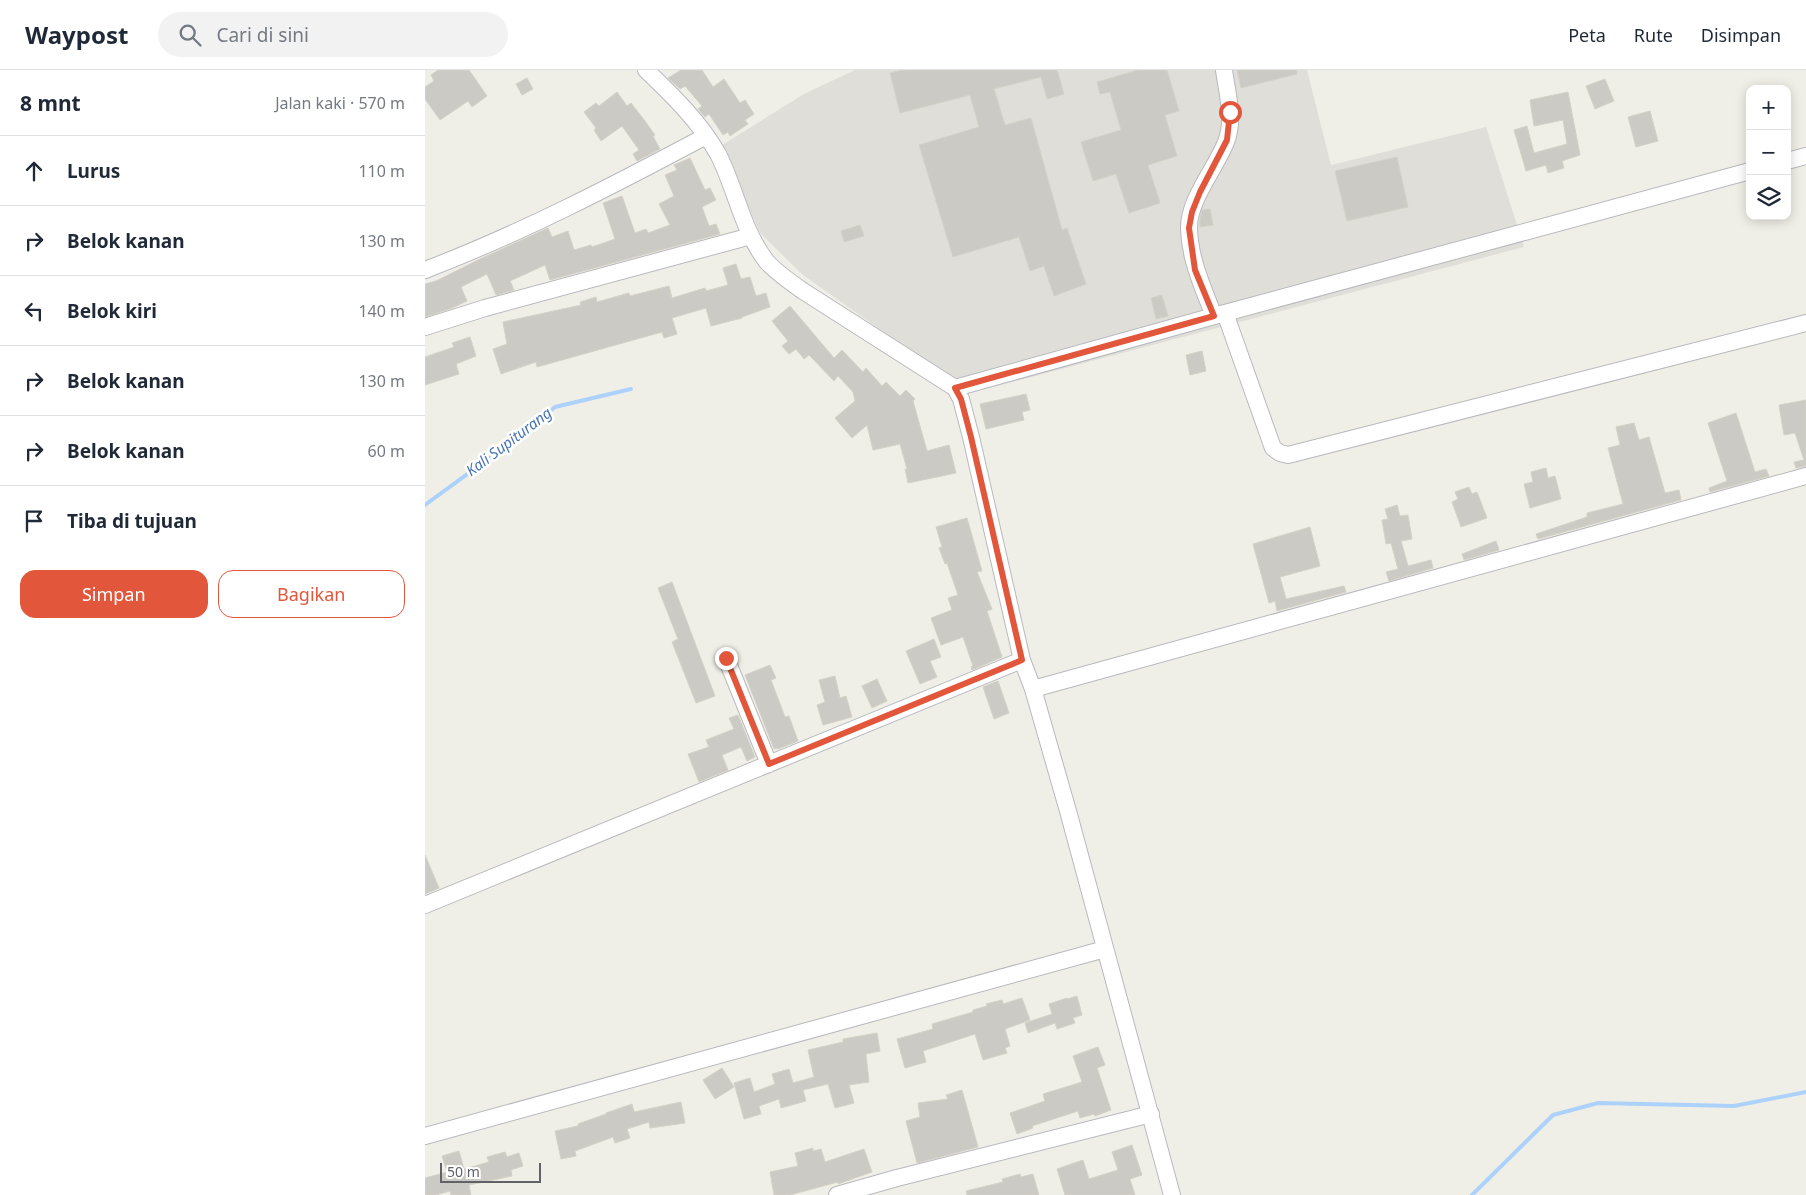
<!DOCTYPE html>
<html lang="id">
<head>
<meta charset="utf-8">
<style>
	:root { --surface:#fff; --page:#f2f2f3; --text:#1f2937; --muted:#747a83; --line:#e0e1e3; --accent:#e2573b }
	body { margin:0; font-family:"Noto Sans",sans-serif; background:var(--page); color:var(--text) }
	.controls { position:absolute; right:15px; top:15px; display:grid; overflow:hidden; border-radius:10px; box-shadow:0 2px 12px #0003 }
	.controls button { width:45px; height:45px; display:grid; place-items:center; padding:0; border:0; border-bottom:1px solid var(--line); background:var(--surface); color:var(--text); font:25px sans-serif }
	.scale { position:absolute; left:15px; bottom:12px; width:101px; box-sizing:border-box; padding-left:5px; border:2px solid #5f6267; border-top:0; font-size:14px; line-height:18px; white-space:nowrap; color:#5f6267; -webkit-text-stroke:4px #fff; paint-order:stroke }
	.stop { position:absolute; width:15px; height:15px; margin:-11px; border:4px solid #e2573b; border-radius:50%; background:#fff }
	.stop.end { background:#e2573b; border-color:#fff; box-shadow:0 1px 5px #0008 }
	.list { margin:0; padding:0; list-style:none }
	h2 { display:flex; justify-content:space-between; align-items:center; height:65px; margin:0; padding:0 20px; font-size:21px }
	h2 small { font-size:16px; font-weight:400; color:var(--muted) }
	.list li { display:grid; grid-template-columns:32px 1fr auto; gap:15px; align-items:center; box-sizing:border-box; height:70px; padding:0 20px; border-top:1px solid var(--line) }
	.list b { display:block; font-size:19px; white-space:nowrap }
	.list em { font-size:16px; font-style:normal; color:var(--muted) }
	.actions { display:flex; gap:10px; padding:15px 20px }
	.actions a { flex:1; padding:11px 0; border:1px solid var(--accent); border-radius:15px; text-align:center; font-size:18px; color:var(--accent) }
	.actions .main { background:var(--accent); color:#fff }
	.icon { flex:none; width:28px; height:28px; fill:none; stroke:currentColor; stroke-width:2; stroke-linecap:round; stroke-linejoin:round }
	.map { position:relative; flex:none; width:1381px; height:1125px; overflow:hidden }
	header { display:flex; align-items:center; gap:30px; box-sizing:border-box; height:70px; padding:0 25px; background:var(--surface); border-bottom:1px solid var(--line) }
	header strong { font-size:24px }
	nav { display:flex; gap:28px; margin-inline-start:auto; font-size:18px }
	.search { width:350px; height:45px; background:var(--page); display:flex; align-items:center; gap:12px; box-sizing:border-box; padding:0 18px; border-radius:28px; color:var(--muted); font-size:19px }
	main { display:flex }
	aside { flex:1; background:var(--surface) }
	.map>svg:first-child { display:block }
	.industrial { fill:#dfded9 }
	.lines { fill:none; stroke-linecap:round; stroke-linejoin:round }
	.stream { stroke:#acd2fb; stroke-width:4 }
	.building { fill:#cccac4; stroke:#d5d1c6 }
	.street-casing { stroke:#b7b9bd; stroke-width:18 }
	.street { stroke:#fff; stroke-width:16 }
	.route { stroke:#e2573b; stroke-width:6 }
	.labels { text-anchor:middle; stroke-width:5; stroke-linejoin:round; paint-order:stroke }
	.water-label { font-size:15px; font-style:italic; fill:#4b76b6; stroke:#fff }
</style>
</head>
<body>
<header>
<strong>Waypost</strong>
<div class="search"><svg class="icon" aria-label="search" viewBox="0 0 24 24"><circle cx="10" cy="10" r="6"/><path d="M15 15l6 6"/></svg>Cari di sini</div>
<nav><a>Peta</a><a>Rute</a><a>Disimpan</a></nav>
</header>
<main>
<aside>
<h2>8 mnt<small>Jalan kaki · 570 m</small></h2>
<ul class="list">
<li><svg class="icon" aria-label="ahead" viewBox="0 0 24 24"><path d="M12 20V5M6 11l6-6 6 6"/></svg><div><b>Lurus</b></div><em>110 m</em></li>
<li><svg class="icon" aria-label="right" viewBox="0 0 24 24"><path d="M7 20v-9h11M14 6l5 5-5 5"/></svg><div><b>Belok kanan</b></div><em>130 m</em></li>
<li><svg class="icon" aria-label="left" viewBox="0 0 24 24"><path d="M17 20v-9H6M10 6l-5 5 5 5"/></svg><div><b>Belok kiri</b></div><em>140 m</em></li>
<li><svg class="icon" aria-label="right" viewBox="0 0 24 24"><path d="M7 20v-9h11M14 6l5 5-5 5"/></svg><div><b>Belok kanan</b></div><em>130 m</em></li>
<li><svg class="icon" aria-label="right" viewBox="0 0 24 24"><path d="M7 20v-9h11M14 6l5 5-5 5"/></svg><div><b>Belok kanan</b></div><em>60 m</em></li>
<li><svg class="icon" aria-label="arrive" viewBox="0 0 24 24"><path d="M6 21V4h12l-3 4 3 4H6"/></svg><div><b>Tiba di tujuan</b></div></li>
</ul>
<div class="actions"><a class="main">Simpan</a><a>Bagikan</a></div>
</aside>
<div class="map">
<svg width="1381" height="1125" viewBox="0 0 1381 1125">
	<rect width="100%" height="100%" fill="#f0efe7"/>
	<path class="industrial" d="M430 0H882L906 95 1061 57 1099 177 542 324 467 268 378 205 335 163 297 75 379 24Z"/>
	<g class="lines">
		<path class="stream" d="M0 435 92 368 130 337 206 319
			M1047 1125 1128 1045 1173 1033 1309 1036 1381 1022"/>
	</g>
	<path class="building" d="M13 0H44L62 26 47 37 43 31 15 50 0 29V17L9 11 6 5Z
		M256 0H277L288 17 299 9 315 33 320 30 329 44 320 50 323 54 305 66 303 62 298 65 284 44 280 47 273 39 277 36 260 16 255 19 243 8Z
		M478 0H632L639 24 622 29 616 7 569 19 580 55 606 48 637 160 642 158 661 214 629 226 619 196 605 201 594 167 528 187 494 75 554 57 545 25 475 43 465 3Z
		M713 0H742L754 41 740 45 752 86 723 95 735 133 704 143 691 104 668 111 656 72 696 60 685 22 675 24 672 12Z
		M812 0H872V4L816 18Z
		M102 8 108 19 97 25 91 14Z
		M1180 9 1189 31 1170 39 1161 16Z
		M192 22 202 36 206 33 220 51 230 65 228 66 235 79 212 91 208 84 214 80 197 56 176 71 169 60 171 58 159 42 171 33 174 36Z
		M1143 22 1155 85 1137 91 1139 98 1123 103 1121 95 1101 101 1089 60 1102 56 1109 83 1142 74 1138 50 1109 56 1105 30Z
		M1225 41 1233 71 1211 77 1203 47Z
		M972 87 983 137 922 151 910 101Z
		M265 88 280 120 285 118 291 130 277 137 284 156 291 154 295 164 125 210 120 195 85 211 89 220 71 225 62 204 36 217 42 231 27 238 0 247V214L11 211 55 189 123 158 127 167 143 161 149 180 166 175 167 177 190 169 178 133 197 126 210 163 221 159 223 163 245 155 234 134 249 126 240 105 252 100 249 95Z
		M785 139 788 155 775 157V150L777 140Z
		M435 155 439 166 419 172 416 161Z
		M311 194 316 209 325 207 331 226 341 223 345 237 317 247V248L286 256 281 238 247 248 252 264 239 268 237 262 112 297 111 292 76 304 68 279 82 274 78 252 156 235 155 232 171 227 172 232 204 223 205 226 244 216 247 228 280 218 281 221 303 215 298 198Z
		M737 225 743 246 731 249 726 228Z
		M365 236 409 288 417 280 438 302 441 298 457 316 461 312 475 326 481 320 490 329 488 331 502 381 524 375 531 403 483 413 480 399H482L475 374 448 380 442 355 427 368 410 348 430 331 428 322 413 306 409 311 384 285 379 289 371 279 364 284 357 276 363 271 347 251Z
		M45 267 51 286 31 294 34 304 0 315V287L29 277 27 273Z
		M777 281 781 301 765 305 761 285Z
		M601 324 605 340 597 342 599 350 561 359 555 334Z
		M1381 330V396L1371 398 1369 392 1379 390 1370 363 1359 365 1354 335Z
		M1311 343 1330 402 1341 399 1344 406 1285 422 1284 418 1302 411 1283 353Z
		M1209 353 1214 370 1224 367 1240 423 1254 420 1256 430 1113 469 1111 464 1162 447V443L1198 434 1183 378 1195 375 1191 357Z
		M1121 398 1123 408 1130 406 1136 429 1105 438 1099 414 1108 412 1106 402Z
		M1044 417 1047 424 1052 422 1062 448 1036 457 1027 432 1033 429 1030 422Z
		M972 435 975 446 983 445 987 469 976 471 983 496 1006 490 1008 498 964 511 961 502 973 499 966 473 961 474 957 450 963 449 960 439Z
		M542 448 557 501 552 502 567 539 562 541 577 587 547 600 546 597 548 596 538 567 516 575 506 548 527 540 523 528 533 525 522 493 520 494 514 478 517 477 511 457Z
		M885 457 895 496 855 507 861 529 919 516 921 522 852 541 850 531 844 533 828 474Z
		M1071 471 1074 480 1039 490 1037 484Z
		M247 512 290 626 271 633 247 572 253 569 233 518Z
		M509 569 516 587 505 591 512 607 495 614 481 581Z
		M345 595 351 608 346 610 360 647 364 646 373 671 353 679 352 678 349 679 320 605Z
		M410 606 415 628 421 626 427 647 398 655 392 635 400 632 394 610Z
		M452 609 462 631 447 638 437 616Z
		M573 611 584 643 569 649 558 617Z
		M313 645 330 687 322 691 316 677 297 685 303 700 274 712 263 684 284 677 281 670 309 659 304 648Z
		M0 785 14 818 0 824Z
		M652 926 657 945 648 948 650 953 632 959 630 953 603 963 600 953 627 944 624 934 642 928V929Z
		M597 928 605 950 580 959 585 976 580 978 582 983 558 990 550 964 498 981 501 992 480 998 472 969 508 959 507 954 548 942V940L562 936 561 934 577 930 578 934Z
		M452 963 455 981 441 984 444 1012 424 1015 429 1033 410 1038 403 1014 378 1020 381 1031 356 1038 354 1029 334 1036 336 1044 319 1049 309 1013 325 1008 329 1022 350 1014 347 1004 364 999 368 1013 389 1007 383 980 418 972V969Z
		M673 977 680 995 672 998 686 1040 670 1046 669 1044 655 1048 653 1041 607 1056 608 1058 592 1064 585 1043 620 1031 618 1024 657 1012 648 986Z
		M297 998 309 1017 290 1029 278 1010Z
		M537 1020 553 1077 492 1093 481 1051 495 1047 493 1033 523 1029 521 1025Z
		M256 1032 260 1053 225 1058 224 1052 202 1059 205 1068 190 1073 188 1067 150 1081 151 1086 136 1089 130 1061 153 1056V1054L181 1044V1043L207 1034 209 1042Z
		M707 1075 717 1105 705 1109 710 1125H640L632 1099 658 1090 664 1109 693 1100 687 1082Z
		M388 1078V1081L396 1079 400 1092 439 1079 447 1102 413 1114V1112L365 1125H349L345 1102 373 1096 370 1083Z
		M34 1081 39 1099 64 1092 62 1087 80 1082 82 1087 94 1083 98 1096 86 1100 87 1106 44 1115 46 1125H26L25 1121 11 1125H0V1108L22 1102 17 1086Z
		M595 1104 596 1107 608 1104 614 1125H542L541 1121 578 1112 577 1109Z"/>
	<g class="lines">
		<g class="street-casing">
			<path id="street" d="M221 0C247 25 275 52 293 84 311 119 317 160 342 192 352 203 365 212 378 221L530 318 536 329 546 367 597 590 608 619 643 741 747 1125
				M1362 91 1381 86
				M0 200C97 163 189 115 281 66
				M800 243 1325 101
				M789 246C778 218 765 190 764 159 763 130 791 98 801 72 810 49 802 23 799 0
				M0 257 60 238 326 166
				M530 318 800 243 848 378 855 383 863 385 1381 253
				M301 588 344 694
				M608 619 1381 406
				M0 835 597 590
				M0 1066 680 879
				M412 1125 472 1108 726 1044"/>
		</g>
		<use href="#street" class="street"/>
	</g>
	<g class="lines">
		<path class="route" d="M301 588 344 694 597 590 546 367 536 329 530 318 789 246 770 200 764 158 767 142 775 122 802 70 805 42"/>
	</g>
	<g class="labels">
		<g class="water-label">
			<text transform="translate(84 372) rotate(-37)" y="5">Kali Supiturang</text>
		</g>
	</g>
</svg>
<div class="controls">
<button>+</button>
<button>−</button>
<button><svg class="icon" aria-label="layers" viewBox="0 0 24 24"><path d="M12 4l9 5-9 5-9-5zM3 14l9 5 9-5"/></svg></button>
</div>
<div class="scale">50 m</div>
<div class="stop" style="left:805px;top:42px"></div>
<div class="stop end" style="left:301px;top:588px"></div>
</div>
</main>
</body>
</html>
